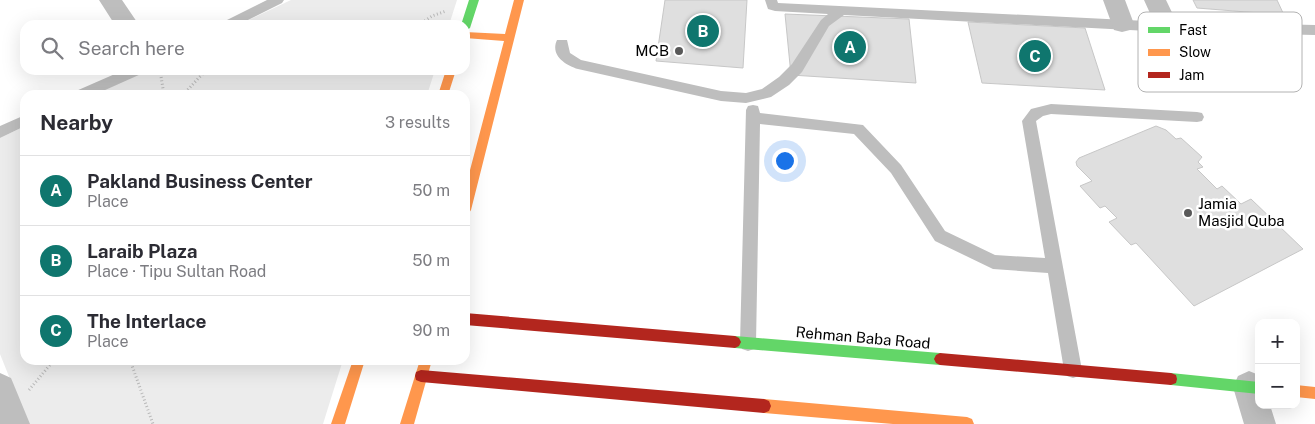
<!DOCTYPE html>
<html lang="en">
<head>
<meta charset="utf-8">
<style>
	:root { --surface:#fff; --page:#f2f2f3; --text:#2b2b33; --muted:#7c7c81; --line:#e1e1e2; --accent:#0f766e }
	body { margin:0; font-family:"Public Sans",sans-serif; background:var(--page); color:var(--text) }
	.controls { position:absolute; right:15px; bottom:15px; display:grid; overflow:hidden; border-radius:10px; box-shadow:0 5px 20px #0002 }
	.controls button { width:45px; height:45px; display:grid; place-items:center; padding:0; border:0; border-bottom:1px solid var(--line); background:var(--surface); color:var(--text); font:25px sans-serif }
	.you { position:absolute; left:784px; top:160px; width:18px; height:18px; margin:-12px; border:4px solid #fff; border-radius:50%; background:#1a73e8; box-shadow:0 0 0 8px #1a73e833 }
	.badge { display:grid; place-items:center; width:32px; height:32px; border-radius:50%; background:var(--accent); color:#fff; font-size:16px; font-weight:700 }
	.pin { position:absolute; translate:-50% -50%; border:2px solid #fff; box-shadow:0 1px 5px #0006 }
	.list { margin:0; padding:0; list-style:none }
	h2 { display:flex; justify-content:space-between; align-items:center; height:65px; margin:0; padding:0 20px; font-size:21px }
	h2 small { font-size:16px; font-weight:400; color:var(--muted) }
	.list li { display:grid; grid-template-columns:32px 1fr auto; gap:15px; align-items:center; box-sizing:border-box; height:70px; padding:0 20px; border-top:1px solid var(--line) }
	.list b { display:block; font-size:19px; white-space:nowrap }
	.list p { margin:0; font-size:16px; white-space:nowrap; color:var(--muted) }
	.list em { font-size:16px; font-style:normal; color:var(--muted) }
	.icon { flex:none; width:28px; height:28px; fill:none; stroke:currentColor; stroke-width:2; stroke-linecap:round; stroke-linejoin:round }
	.map { position:relative; flex:none; width:1315px; height:424px; overflow:hidden }
	.search { position:absolute; background:var(--surface); box-shadow:0 5px 20px #0002; left:20px; top:20px; width:450px; height:55px; display:flex; align-items:center; gap:12px; box-sizing:border-box; padding:0 18px; border-radius:15px; color:var(--muted); font-size:19px }
	.panel { position:absolute; background:var(--surface); box-shadow:0 5px 20px #0002; left:20px; top:90px; width:450px; height:275px; border-radius:15px }
	.map>svg:first-child { display:block }
	.green { fill:#ececec }
	.building { fill:#dfdfdf; stroke:#c7c7c7 }
	.lines { fill:none; stroke-linecap:round; stroke-linejoin:round }
	.path { stroke:#b9b9b9; stroke-width:3; stroke-dasharray:1 2.5; stroke-linecap:butt }
	.lane { fill:#bebebe; fill-rule:evenodd }
	.street { fill:#bebebe; fill-rule:evenodd }
	.fast { fill:#63d668; fill-rule:evenodd }
	.slow { fill:#ff974d; fill-rule:evenodd }
	.jam { fill:#b3261e; fill-rule:evenodd }
	.poi-dot { fill:#595959; stroke:#fff; stroke-width:2 }
	.labels { text-anchor:middle; stroke-width:5; stroke-linejoin:round; paint-order:stroke }
	.poi-label { font-size:15px; fill:#000; stroke:#fff; text-anchor:end }
	.street-label { font-size:15px; fill:#000; stroke:#fff }
	.key { fill:#fff; stroke:#b2b2b2; stroke-width:1 }
	.key-label { font-size:14px; fill:#000 }
</style>
</head>
<body>
<div class="map">
<svg width="1315" height="424" viewBox="0 0 1315 424">
	<rect width="100%" height="100%" fill="#fff"/>
	<path class="green" d="M291 0H457L449 25H238Z
		M144 70H435L427 95H91Z
		M25 126V360H343L323 424H28L0 354V138Z"/>
	<path class="building" d="M665 0H747L743 68 656 61Z
		M1193 0H1277L1284 15 1197 8Z
		M785 14 909 19 916 83 791 75Z
		M968 22 1085 28 1105 90 982 83Z
		M1156 126 1166 130 1176 139 1181 138 1202 157 1198 162 1203 167 1197 169 1217 189 1222 186 1241 204 1251 199 1303 249 1194 306 1136 243 1131 245 1109 222 1117 218 1105 206 1100 208 1080 186 1092 181 1077 166 1076 162 1079 158Z"/>
	<g class="lines">
		<path class="path" d="M419 25 432 16 446 11
			M160 70 164 95
			M183 95 206 70
			M130 360 153 424
			M29 390 54 360"/>
		<path class="lane" d="M267 0H284L282 3 238 25H221L223 22Z
			M765 0H777L778 3 1167 22 1315 25V35L1167 32 844 15 829 26 802 72 789 85 771 97 746 103 721 101 578 69C565 65 550 55 557 40H567L570 53 581 60 721 91 746 93 762 89 779 77 792 64 821 20 828 14 775 11 768 9Z
			M124 70H143L141 74 94 95H74L76 91Z
			M1051 104 1197 112 1202 113 1204 117 1202 121 1197 122 1051 114 1043 116 1036 121 1082 370 1079 376 1073 378 1067 376 1064 370 1048 273 993 269 935 241 891 173 854 134 760 124 756 343 754 349 748 351 742 349 740 343 746 110 748 106 753 105 758 106 760 113 863 125 901 165 945 231 995 255 1045 258 1022 121 1031 109Z
			M25 115V126L0 138V126Z"/>
		<path class="street" d="M99 0H122L139 25H115Z
			M1103 0H1125L1134 24 1130 30 1122 32 1114 30Z
			M1144 0H1166L1179 27 1175 33 1167 35 1159 33Z
			M1249 371 1259 375V405H1270L1276 424H1244L1233 387 1238 376Z
			M0 373 11 378 30 424H0Z"/>
		<path class="fast" d="M469 0H479L470 28 465 31V25H461Z
			M735 336 940 353 944 355 946 359 944 363 940 365 735 348 731 346 729 342 731 338Z
			M1171 373 1259 382V394L1171 385 1166 383 1165 379 1166 375Z"/>
		<path class="slow" d="M514 0H524L471 210 469 213 465 215V189L504 41 465 38V32L505 34Z
			M446 70H456L448 95H438Z
			M353 360H365L345 424H331Z
			M420 360H432L414 424H400Z
			M1296 385 1315 387V399L1296 397Z
			M764 399 967 417 972 419 974 424H893L764 413 759 411 757 406 759 401Z"/>
		<path class="jam" d="M465 313 735 336 739 338 741 342 739 346 735 348 465 325Z
			M940 353 1171 373 1176 375 1177 379 1176 383 1171 385 940 365 936 363 934 359 936 355Z
			M421 370 764 399 769 401 771 406 769 411 764 413 421 382 416 380 415 376 416 372Z"/>
	</g>
	<g class="poi-dot">
		<circle cx="679" cy="51" r="5"/>
		<circle cx="1188" cy="213" r="5"/>
	</g>
	<g class="labels">
		<g class="poi-label">
			<text x="669" y="56">MCB</text>
			<text x="1198" y="209" text-anchor="start">Jamia<tspan x="1198" dy="17">Masjid Quba</tspan></text>
		</g>
		<g class="street-label">
			<text transform="translate(863 338) rotate(5)" y="5">Rehman Baba Road</text>
		</g>
	</g>
	<rect x="1138" y="12" width="164" height="80" rx="8" class="key"/>
	<rect x="1148" y="27" width="22" height="6" fill="#63d668"/>
	<rect x="1148" y="49" width="22" height="7" fill="#ff974d"/>
	<rect x="1148" y="72" width="22" height="6" fill="#b3261e"/>
	<g class="key-label">
		<text x="1179" y="35">Fast</text>
		<text x="1179" y="57">Slow</text>
		<text x="1179" y="80">Jam</text>
	</g>
</svg>
<div class="controls">
<button>+</button>
<button>−</button>
</div>
<div class="you"></div>
<div class="pin badge" style="left:850px;top:47px">A</div>
<div class="pin badge" style="left:703px;top:31px">B</div>
<div class="pin badge" style="left:1035px;top:56px">C</div>
<div class="search"><svg class="icon" aria-label="search" viewBox="0 0 24 24"><circle cx="10" cy="10" r="6"/><path d="M15 15l6 6"/></svg>Search here</div>
<section class="panel">
<h2>Nearby<small>3 results</small></h2>
<ul class="list">
<li><span class="badge">A</span><div><b>Pakland Business Center</b><p>Place</p></div><em>50 m</em></li>
<li><span class="badge">B</span><div><b>Laraib Plaza</b><p>Place · Tipu Sultan Road</p></div><em>50 m</em></li>
<li><span class="badge">C</span><div><b>The Interlace</b><p>Place</p></div><em>90 m</em></li>
</ul>
</section>
</div>
</body>
</html>
